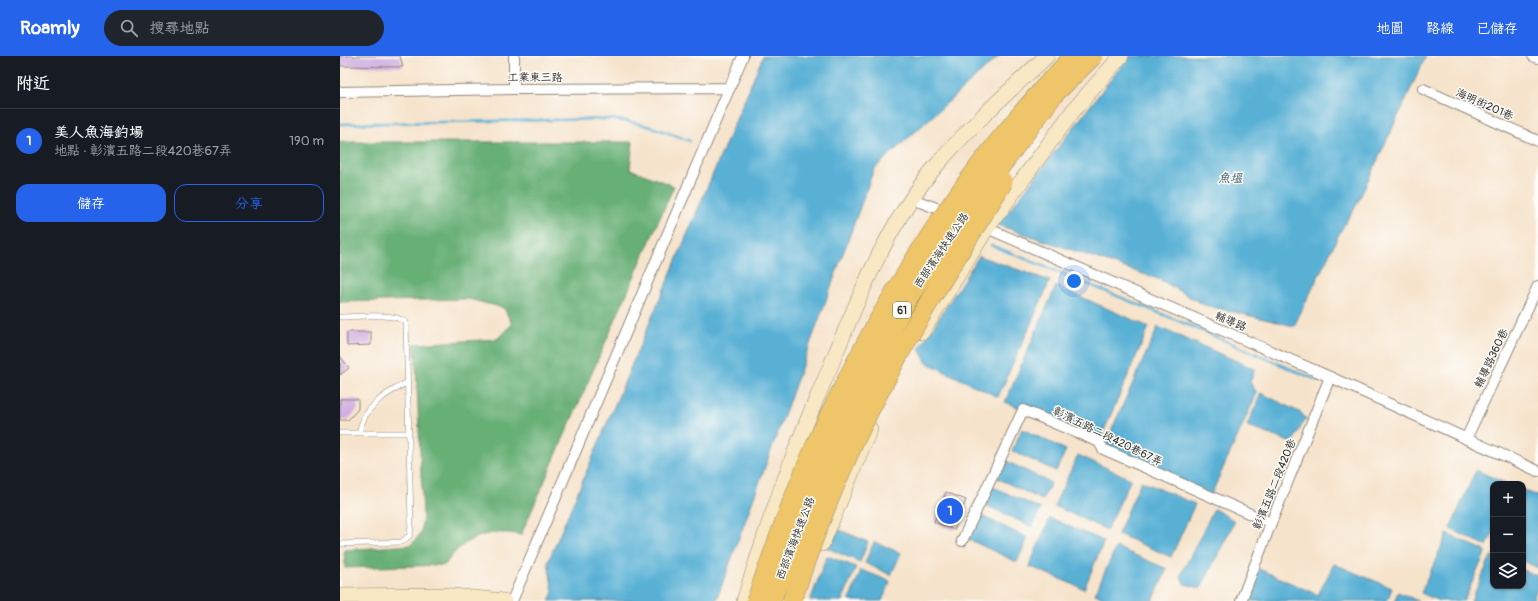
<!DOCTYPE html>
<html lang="zh-TW">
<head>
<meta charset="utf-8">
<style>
	:root { --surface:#171b24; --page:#20242c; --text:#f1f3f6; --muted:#9ea1a6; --line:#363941; --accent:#2563eb }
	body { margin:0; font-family:Pangolin,"LXGW WenKai TC",sans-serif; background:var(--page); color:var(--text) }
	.controls { position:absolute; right:12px; bottom:12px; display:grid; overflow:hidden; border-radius:8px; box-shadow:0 1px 3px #0004 }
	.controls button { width:36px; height:36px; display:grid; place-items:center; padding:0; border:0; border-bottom:1px solid var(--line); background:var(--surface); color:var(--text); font:20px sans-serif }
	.you { position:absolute; left:734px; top:225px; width:14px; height:14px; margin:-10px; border:3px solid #fff; border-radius:50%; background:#1a73e8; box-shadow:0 0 0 6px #1a73e833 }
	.badge { display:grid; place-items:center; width:26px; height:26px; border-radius:50%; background:var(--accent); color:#fff; font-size:13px; font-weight:700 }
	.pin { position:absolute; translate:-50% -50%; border:2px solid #fff; box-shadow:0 1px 4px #0006 }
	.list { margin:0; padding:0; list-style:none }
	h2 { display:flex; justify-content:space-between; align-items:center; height:52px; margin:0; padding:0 16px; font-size:17px }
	h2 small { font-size:13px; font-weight:400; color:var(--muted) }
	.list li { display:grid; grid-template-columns:26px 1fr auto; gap:12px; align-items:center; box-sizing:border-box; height:64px; padding:0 16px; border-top:1px solid var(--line) }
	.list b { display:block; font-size:15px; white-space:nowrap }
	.list p { margin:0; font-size:13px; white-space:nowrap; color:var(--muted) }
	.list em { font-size:13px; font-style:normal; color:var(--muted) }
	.actions { display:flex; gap:8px; padding:12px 16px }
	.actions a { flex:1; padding:9px 0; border:1px solid var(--accent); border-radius:12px; text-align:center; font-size:14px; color:var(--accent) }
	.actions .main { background:var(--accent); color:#fff }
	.icon { flex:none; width:22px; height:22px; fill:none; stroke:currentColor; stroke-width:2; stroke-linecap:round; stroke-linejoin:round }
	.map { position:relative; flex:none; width:1198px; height:545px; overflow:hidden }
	header { display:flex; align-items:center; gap:24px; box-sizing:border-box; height:56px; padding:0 20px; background:var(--accent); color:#fff }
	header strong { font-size:19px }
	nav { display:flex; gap:22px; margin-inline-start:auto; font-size:14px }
	.search { width:280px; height:36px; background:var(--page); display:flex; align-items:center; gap:10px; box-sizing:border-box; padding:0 14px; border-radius:22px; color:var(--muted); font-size:15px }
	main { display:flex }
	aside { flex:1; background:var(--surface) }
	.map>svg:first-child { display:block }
	.forest { fill:#66af75; stroke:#486d50 }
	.water { fill:#58b0d5; stroke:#426e80 }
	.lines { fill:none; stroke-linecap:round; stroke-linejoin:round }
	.stream { stroke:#58b0d5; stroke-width:2.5 }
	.building { fill:#cea9e0 }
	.lane-casing { stroke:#90877b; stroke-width:6 }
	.street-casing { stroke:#90877b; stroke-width:12 }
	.secondary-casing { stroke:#90877b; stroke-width:16 }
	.lane { stroke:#fff; stroke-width:5 }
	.street { stroke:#fff; stroke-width:10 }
	.secondary { stroke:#f8e8c3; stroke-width:15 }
	.highway-bridge-casing { stroke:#90877b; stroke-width:20; stroke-linecap:butt }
	.highway-bridge { stroke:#eec569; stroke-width:19 }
	.labels { text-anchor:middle; stroke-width:3; stroke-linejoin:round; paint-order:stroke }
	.shield { fill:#fdfcf7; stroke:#6a6a68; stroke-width:1 }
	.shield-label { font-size:10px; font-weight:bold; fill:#2b2b2b }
	.street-label { font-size:11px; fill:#2b2b2b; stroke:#fdfcf7 }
	.water-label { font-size:12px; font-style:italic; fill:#3d606f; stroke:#fdfcf7 }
</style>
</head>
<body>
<header>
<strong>Roamly</strong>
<div class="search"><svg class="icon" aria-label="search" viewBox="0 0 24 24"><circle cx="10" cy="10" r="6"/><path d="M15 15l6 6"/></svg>搜尋地點</div>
<nav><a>地圖</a><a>路線</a><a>已儲存</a></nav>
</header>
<main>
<aside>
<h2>附近<small></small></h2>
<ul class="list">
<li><span class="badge">1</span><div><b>美人魚海釣場</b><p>地點 · 彰濱五路二段420巷67弄</p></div><em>190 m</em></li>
</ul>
<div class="actions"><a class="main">儲存</a><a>分享</a></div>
</aside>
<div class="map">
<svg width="1198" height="545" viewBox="0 0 1198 545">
	<rect width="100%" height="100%" fill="#fdfcf7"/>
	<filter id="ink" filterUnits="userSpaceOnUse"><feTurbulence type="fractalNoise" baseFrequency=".025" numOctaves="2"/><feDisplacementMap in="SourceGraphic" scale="8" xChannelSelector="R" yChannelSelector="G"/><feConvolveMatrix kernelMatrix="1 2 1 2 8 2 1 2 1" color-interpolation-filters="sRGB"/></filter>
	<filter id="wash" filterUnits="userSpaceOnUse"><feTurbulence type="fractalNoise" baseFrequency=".012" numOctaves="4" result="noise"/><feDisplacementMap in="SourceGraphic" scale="16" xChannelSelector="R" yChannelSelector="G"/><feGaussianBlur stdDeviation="0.9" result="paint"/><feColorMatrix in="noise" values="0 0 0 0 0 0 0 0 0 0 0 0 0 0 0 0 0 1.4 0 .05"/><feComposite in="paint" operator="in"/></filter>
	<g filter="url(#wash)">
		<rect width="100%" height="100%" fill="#f6e3cb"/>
		<path class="forest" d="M0 86H293L290 113 334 130 181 479C149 472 123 481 105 509L5 512 4 494 71 489 81 477 83 460 75 288 157 283 172 268 164 252 129 243 0 246Z"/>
		<path class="water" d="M423 0H659L534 113 376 545H209L213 536 208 506Z
			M789 0H1086L1017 148 1001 174 954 270 864 249 821 224 658 169Z
			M639 200 710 225 658 341 587 307 579 293Z
			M716 230 809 271 759 386 665 346Z
			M818 271 915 313 910 326 917 337 870 441 763 393Z
			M921 337 961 357 966 362 952 387 907 370Z
			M682 373 726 394 716 415 672 395Z
			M738 399 791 423 767 474 714 450Z
			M666 405 711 427 702 444 657 422Z
			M1136 414 1167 428H1153V477L1147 490 1110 473Z
			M801 425 855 448 831 501 778 478Z
			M653 431 701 453 692 471 645 449Z
			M1183 434 1198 440V512L1183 505Z
			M874 453 895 465 861 532 844 528 841 519Z
			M639 459 688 482 677 506 628 483Z
			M710 462 764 485 744 533 689 510Z
			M495 472 528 486 520 506 487 492Z
			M1107 478 1146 495 1124 545H1099L1081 537Z
			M534 486 561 497 551 519 525 507Z
			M776 491 827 513 813 545H771L755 538Z
			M487 500 516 511 502 545H470Z
			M1151 500H1153V530H1183V514L1198 520V531L1192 545H1131Z
			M994 508 1052 532 1047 545H912L906 542 919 513 978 539Z
			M521 514 550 525 542 545H509Z
			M1058 536 1078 545H1054Z"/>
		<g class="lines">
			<path class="stream" d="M0 68 268 63C297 65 322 74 350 85
				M651 189 839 265 979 325"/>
		</g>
		<g id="blocks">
			<path class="building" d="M0 0H60L63 11 0 10Z
				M7 276H31V289L7 290Z
				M0 300 9 312 0 319Z
				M0 343H18V353L8 364H0Z
				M606 436 626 444 614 474 594 466Z"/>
		</g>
	</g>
	<g filter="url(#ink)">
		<use href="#blocks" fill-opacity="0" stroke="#90877b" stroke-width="1"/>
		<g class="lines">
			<g class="lane-casing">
				<path id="lane" d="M0 261C16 261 54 256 66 266L71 468 70 479 62 486 0 488
					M0 377H69
					M19 377C24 350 45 338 68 326"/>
			</g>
			<g class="street-casing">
				<path id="street" d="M174 0V33
					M1193 0 1198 2
					M1083 33 1198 85
					M0 36 174 33 390 32
					M572 143 610 157
					M642 170 990 321 1198 415
					M1126 383 1198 230
					M622 485 683 354 759 386 763 393 931 467
					M172 545 403 0
					M901 545 931 467 990 321"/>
			</g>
			<g class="secondary-casing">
				<path id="secondary" d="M582 276 647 172 733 55 781 0
					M482 488 530 373
					M0 540 102 539 164 545
					M404 545C418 499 433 454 450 409 462 375 477 342 491 309 519 240 548 167 596 110 630 70 669 35 707 0"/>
			</g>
			<use href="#lane" class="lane"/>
			<use href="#street" class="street"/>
			<use href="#secondary" class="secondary"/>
			<g class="highway-bridge-casing">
				<path id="highway-bridge" d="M416 545C438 482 461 418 490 358 552 228 633 103 734 0
					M431 545 479 421 503 366 533 307 568 242 604 187 714 38 753 0
					M452 545C477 467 509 391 548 319 582 253 624 190 663 126"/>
			</g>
			<use href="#highway-bridge" class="highway-bridge"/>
		</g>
	</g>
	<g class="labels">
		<rect class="shield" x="553" y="246" width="18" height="16" rx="3"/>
		<g class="shield-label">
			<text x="562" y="258">61</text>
		</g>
		<g class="street-label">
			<text x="195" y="25">工業東三路</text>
			<text transform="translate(1145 48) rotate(24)" y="4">海明街201巷</text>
			<text transform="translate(601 194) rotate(-56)" y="4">西部濱海快速公路</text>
			<text transform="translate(891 265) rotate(23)" y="4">輔導路</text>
			<text transform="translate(1151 302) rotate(-65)" y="4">輔導路360巷</text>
			<text transform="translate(768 380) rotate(26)" y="4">彰濱五路二段420巷67弄</text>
			<text transform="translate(934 428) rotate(-68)" y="4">彰濱五路二段420巷</text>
			<text transform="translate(455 482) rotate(-69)" y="4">西部濱海快速公路</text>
		</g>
		<g class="water-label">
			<text x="890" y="126">魚塭</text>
		</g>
	</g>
</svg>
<div class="controls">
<button>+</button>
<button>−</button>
<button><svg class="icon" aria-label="layers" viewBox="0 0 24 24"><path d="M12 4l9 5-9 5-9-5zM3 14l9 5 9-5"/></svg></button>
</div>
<div class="you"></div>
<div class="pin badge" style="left:610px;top:455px">1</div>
</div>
</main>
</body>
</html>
